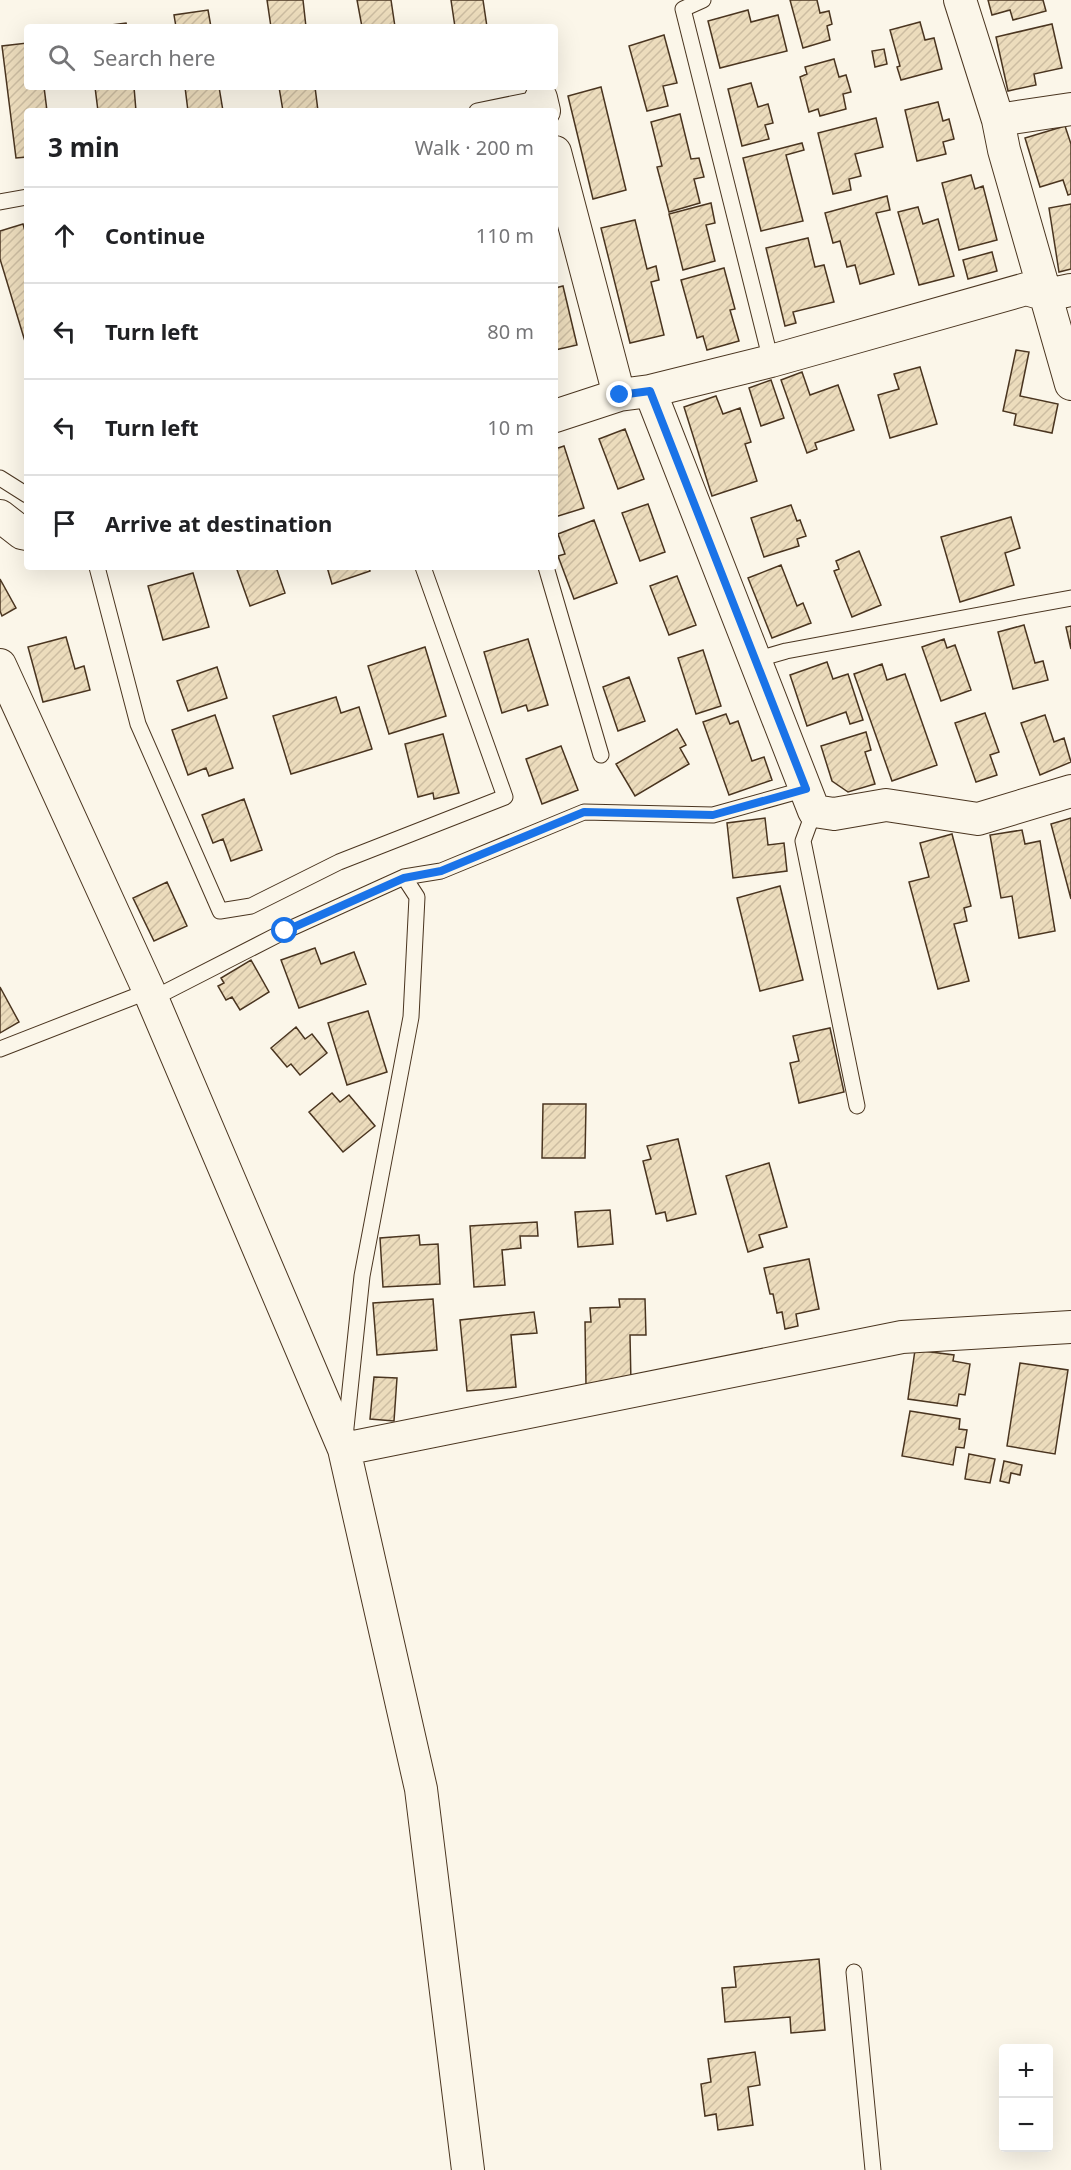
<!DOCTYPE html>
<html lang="en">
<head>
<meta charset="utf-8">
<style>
	:root { --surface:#fff; --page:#f2f2f2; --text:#202124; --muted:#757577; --line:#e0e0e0 }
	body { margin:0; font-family:"Noto Sans",sans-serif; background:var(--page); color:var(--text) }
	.controls { position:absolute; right:18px; bottom:18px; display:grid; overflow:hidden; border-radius:6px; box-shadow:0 6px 24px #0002 }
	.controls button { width:54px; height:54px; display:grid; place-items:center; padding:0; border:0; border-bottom:2px solid var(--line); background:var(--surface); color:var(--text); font:30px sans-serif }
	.stop { position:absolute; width:18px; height:18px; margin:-14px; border:4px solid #1a73e8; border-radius:50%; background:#fff }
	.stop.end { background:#1a73e8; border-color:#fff; box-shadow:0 2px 6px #0008 }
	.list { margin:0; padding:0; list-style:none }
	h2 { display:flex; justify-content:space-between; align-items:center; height:78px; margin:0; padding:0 24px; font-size:26px }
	h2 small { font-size:20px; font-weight:400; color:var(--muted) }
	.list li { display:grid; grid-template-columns:39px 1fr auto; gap:18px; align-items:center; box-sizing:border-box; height:96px; padding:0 24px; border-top:2px solid var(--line) }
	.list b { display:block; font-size:22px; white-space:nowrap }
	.list em { font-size:20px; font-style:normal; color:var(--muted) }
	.icon { flex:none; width:33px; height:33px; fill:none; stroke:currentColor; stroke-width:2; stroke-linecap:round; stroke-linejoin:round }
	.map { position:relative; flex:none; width:1071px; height:2170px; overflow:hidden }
	.search { position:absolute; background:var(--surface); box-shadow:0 6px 24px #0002; left:24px; top:24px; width:534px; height:66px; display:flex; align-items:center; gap:15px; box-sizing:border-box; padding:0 21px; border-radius:6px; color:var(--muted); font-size:22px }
	.panel { position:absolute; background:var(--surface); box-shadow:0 6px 24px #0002; left:24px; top:108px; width:534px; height:462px; border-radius:6px }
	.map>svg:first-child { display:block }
	.building { fill:url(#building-hatch); stroke:#4a3520; stroke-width:1.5 }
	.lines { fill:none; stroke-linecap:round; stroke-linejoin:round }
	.lane-casing { stroke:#4a3520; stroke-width:17 }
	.street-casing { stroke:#4a3520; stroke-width:34 }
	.lane { stroke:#fbf6e9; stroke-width:15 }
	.street { stroke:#fbf6e9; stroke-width:32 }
	.route { stroke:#1a73e8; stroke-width:8 }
</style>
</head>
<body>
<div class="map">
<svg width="1071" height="2170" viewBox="0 0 1071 2170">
	<defs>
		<pattern id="building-hatch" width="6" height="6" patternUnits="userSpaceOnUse" patternTransform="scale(1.5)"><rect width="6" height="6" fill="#ecdcbc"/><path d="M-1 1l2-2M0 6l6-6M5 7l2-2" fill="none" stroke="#ccbda1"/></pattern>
	</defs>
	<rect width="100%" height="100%" fill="#fbf6e9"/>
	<path class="building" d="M267 0H303L306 27H271Z
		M357 0H391L395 27H362Z
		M451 0H483L487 27H455Z
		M790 0H817L820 13 829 11 832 24 827 26 830 40 803 48Z
		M988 0H1043L1046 11 1013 20 1010 10 992 15Z
		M208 10 211 27H176L174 15Z
		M748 10 751 22 778 15 787 51 720 68 708 21Z
		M920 22 925 40 934 38 942 69 901 80 897 67 900 66 890 30Z
		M126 23 127 27H95Z
		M1052 24 1062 68 1034 74 1036 85 1008 91 996 37Z
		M664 35 677 83 663 86 668 106 647 111 629 46Z
		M27 43V87H44L47 111H27V157L16 158 2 46Z
		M884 49 887 64 875 67 872 51Z
		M834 59 839 77 846 75 851 92 843 94 846 109 820 116 818 109 809 112 800 77 807 74 805 67Z
		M751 83 758 107 768 104 773 123 765 125 769 139 742 146 728 89Z
		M95 87H134L136 111H98Z
		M185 87H219L223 111H188Z
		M279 87H315L318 111H283Z
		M601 87 626 190 593 199 568 96Z
		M938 102 943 121 949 119 954 139 943 142 946 154 917 161 905 110Z
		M680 114 691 159 699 158 704 177 694 179 700 203 669 212 657 167 662 166 651 122Z
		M876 118 883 147 855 154 861 176 849 179 851 190 833 194 818 133Z
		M1065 126 1071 144V194L1068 195 1063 180 1040 187 1025 138Z
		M802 143 804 150 786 155 803 221 761 231 743 158Z
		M971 175 975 189 983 186 997 240 959 250 942 183Z
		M887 196 890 210 876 213 894 274 860 284 855 265 847 267 840 241 833 243 825 213Z
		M711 203 715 223 706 225 715 261 683 270 669 214Z
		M1071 204V269L1059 272 1049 208Z
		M918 207 923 224 938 219 954 276 919 285 898 212Z
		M635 220 647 269 656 266 659 280 651 282 664 335 630 343 601 228Z
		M23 224 27 238V348L0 259V231Z
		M808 238 815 267 824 265 834 302 793 312 796 323 785 326 766 248Z
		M992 252 997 271 968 279 963 260Z
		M724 268 735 309 730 310 739 341 707 350 703 336 697 338 681 280Z
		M563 286 577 345 555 350V288Z
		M1016 350 1029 352 1020 396 1058 404 1052 433 1014 425 1016 414 1003 411Z
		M920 367 937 424 890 438 878 395 899 389 894 374Z
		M802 372 810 395 838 385 854 430 815 443 817 449 807 453 781 380Z
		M771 380 784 418 761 426 749 388Z
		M716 396 723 414 740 408 751 442 745 444 757 481 712 496 684 407Z
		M625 429 644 479 618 489 599 439Z
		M564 446 584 508 555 517V449Z
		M648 504 665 552 640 561 622 513Z
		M791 505 797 521 800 520 806 536 797 539 799 546 764 557 751 518Z
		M1011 517 1020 548 1005 553 1014 585 960 602 941 537Z
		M594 520 617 583 574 599 558 556 565 554 558 534Z
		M859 551 881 605 852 617 834 571 839 569 836 561Z
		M781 565 797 606 803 603 811 623 772 638 748 578Z
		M236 567H276L285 593 250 606Z
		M327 567H369L370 571 332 584Z
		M193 573 209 627 163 640 148 586Z
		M677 576 696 625 669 635 650 586Z
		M0 579 16 608 2 616 0 611Z
		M1024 625 1035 663 1043 661 1048 680 1013 689 998 632Z
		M1071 626V649L1066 627Z
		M66 637 75 669 84 666 90 690 43 702 28 647Z
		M528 639 548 705 528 711 526 705 502 713 484 652Z
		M944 639 947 648 955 645 971 690 941 701 922 647Z
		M425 647 446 716 389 734 368 666Z
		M703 650 721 706 696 714 678 658Z
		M827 662 833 679 848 674 863 720 850 724 846 712 807 726 790 675Z
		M882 664 887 680 905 674 937 765 892 781 854 674Z
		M217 667 227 698 188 711 177 681Z
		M629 677 645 721 618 731 603 687Z
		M336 697 341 713 359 707 372 749 291 774 273 716Z
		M985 713 999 752 990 755 997 775 976 782 955 723Z
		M726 714 730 724 738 721 752 761 764 757 772 780 729 795 703 722Z
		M215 715 233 768 209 776 206 768 188 775 172 730Z
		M1045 715 1054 742 1064 738 1071 762 1040 775 1021 723Z
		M677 729 686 745 680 748 689 764 635 796 616 764Z
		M866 732 871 750 865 752 875 784 848 792 832 781 821 746Z
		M443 734 459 793 434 799 433 793 418 797 405 744Z
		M561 746 578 790 542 804 526 759Z
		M244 799 262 850 231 861 223 839 213 843 202 815Z
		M765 818 768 845 784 843 787 871 733 878 727 823Z
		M1071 818V899L1051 824Z
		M1022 830 1025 844 1040 841 1055 931 1019 938 1012 896 1001 898 990 835Z
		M952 834 971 906 964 908 967 921 954 924 969 981 938 989 909 882 929 877 920 843Z
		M167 882 187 926 154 941 133 898Z
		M780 886 803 980 760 991 737 898Z
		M315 948 321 964 354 952 366 984 299 1008 281 960Z
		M251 960 269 992 240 1010 232 997 226 1000 218 986 224 983 221 978Z
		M0 987 19 1022 0 1033Z
		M368 1011 387 1072 347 1085 328 1023Z
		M296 1027 305 1039 312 1034 327 1053 300 1075 291 1064 287 1067 271 1048Z
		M830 1028 844 1092 799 1103 790 1063 799 1061 793 1036Z
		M332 1093 340 1102 349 1095 375 1126 343 1152 309 1112Z
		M543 1104H586L585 1158H542Z
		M678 1139 696 1214 667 1221 665 1212 656 1214 643 1161 651 1159 647 1146Z
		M769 1163 787 1227 759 1235 763 1247 748 1252 726 1176Z
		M610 1210 613 1244 578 1247 575 1212Z
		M537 1222 538 1236H520L521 1248 502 1250 505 1285 474 1287 470 1226Z
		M419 1235 420 1245 438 1244 440 1284 383 1287 380 1238Z
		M809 1259 819 1309 796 1314 798 1326 785 1329 782 1312 777 1313 773 1294H770L764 1268Z
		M433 1299 437 1350 377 1355 373 1303Z
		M619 1299H645L646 1335H630L631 1384 586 1385 585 1322H591L590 1308 620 1307Z
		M534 1312 537 1333 511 1335 516 1387 467 1391 460 1320Z
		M915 1350 954 1355 953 1361 970 1364 965 1395 959 1394 957 1406 908 1399Z
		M1020 1363 1068 1370 1055 1454 1007 1446Z
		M374 1377 397 1378 394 1421 370 1419Z
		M910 1411 960 1419 959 1429 967 1430 964 1448 956 1447 953 1465 902 1456Z
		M969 1454 995 1459 990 1483 965 1479Z
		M1004 1461 1022 1465 1020 1475 1011 1473 1009 1483 1000 1481Z
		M819 1959 825 2030 791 2033 790 2017 725 2022 722 1988 736 1987 734 1967Z
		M755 2052 760 2085 748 2087 753 2125 718 2130 716 2114 705 2116 701 2084 711 2082 708 2059Z"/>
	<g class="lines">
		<g class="lane-casing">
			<path id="lane" d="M703 0 683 9 771 361
				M477 111 541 98
				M0 202 27 197
				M0 478 27 495
				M97 567 138 724 220 911 251 906 339 862 505 797 423 567
				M546 567 601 755
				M755 660 786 651 1071 598
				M814 811 803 841 857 1106
				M152 999 285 931 404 877 441 871 584 812 713 815 806 789
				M0 1049 149 991
				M345 1437 362 1276 411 1017 417 897 404 877
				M854 1972 873 2170"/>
		</g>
		<g class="street-casing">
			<path id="street" d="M960 0 998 120 1004 150 1071 384
				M541 98 544 111
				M998 120 1071 109
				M555 152 619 395
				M650 391 814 811 834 814 886 805 978 819 1071 791
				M555 416 619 395 650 391 771 361 1026 289 1047 295 1071 290
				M0 516 22 533 27 534
				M0 665 149 991 344 1449 421 1789 468 2170
				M344 1449 902 1337 1071 1327"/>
		</g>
		<use href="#lane" class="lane"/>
		<use href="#street" class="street"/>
	</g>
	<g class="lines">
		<path class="route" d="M285 931 404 878 441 871 584 812 713 815 806 789 650 391 620 395"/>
	</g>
</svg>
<div class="controls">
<button>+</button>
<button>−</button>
</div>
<div class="stop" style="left:285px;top:931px"></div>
<div class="stop end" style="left:620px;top:395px"></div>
<div class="search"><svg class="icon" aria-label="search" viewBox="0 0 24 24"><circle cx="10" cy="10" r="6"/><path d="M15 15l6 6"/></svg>Search here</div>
<section class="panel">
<h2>3 min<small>Walk · 200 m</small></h2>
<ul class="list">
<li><svg class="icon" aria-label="ahead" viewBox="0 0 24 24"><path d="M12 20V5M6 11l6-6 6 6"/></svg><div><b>Continue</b></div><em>110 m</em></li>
<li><svg class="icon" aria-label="left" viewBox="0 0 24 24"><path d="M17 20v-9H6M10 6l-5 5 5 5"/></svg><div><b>Turn left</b></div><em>80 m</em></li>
<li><svg class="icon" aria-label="left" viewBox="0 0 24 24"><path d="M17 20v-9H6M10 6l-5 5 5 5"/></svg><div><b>Turn left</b></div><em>10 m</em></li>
<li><svg class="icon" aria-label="arrive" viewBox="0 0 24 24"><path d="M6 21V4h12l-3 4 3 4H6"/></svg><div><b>Arrive at destination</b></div></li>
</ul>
</section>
</div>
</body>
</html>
